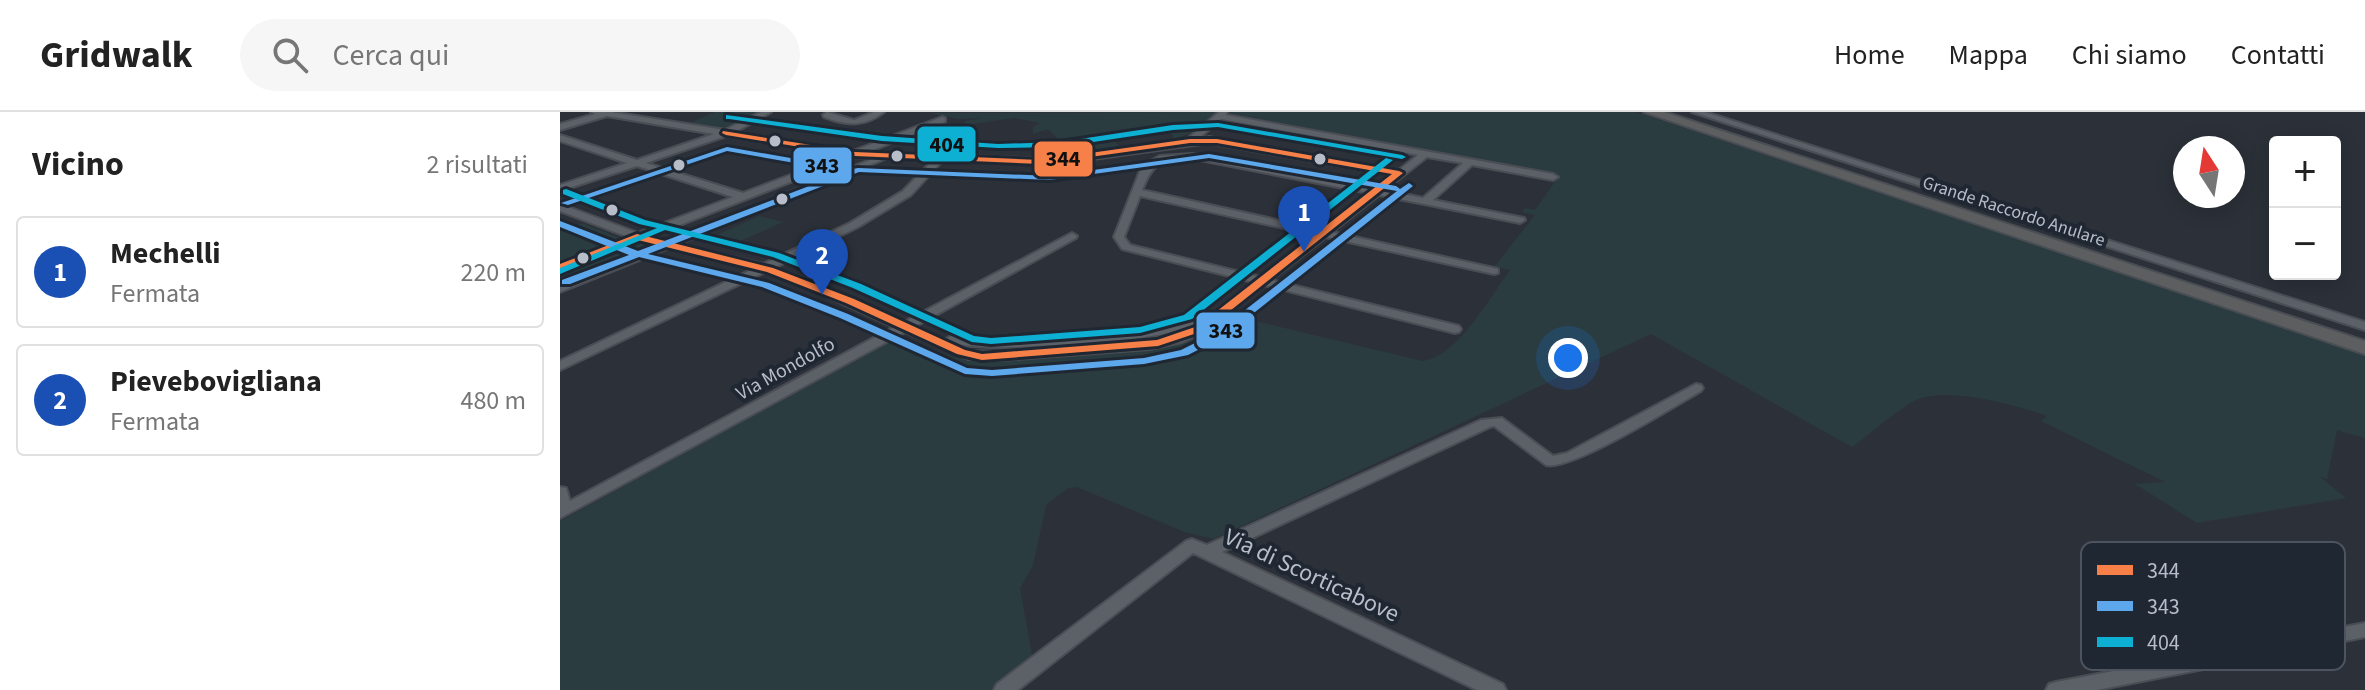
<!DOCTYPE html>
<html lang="it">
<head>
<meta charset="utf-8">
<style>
	:root { --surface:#fff; --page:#f6f6f6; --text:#222; --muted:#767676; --line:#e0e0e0; --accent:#868c97 }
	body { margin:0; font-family:"Source Sans 3",sans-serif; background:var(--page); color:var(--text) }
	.controls { position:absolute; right:24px; top:24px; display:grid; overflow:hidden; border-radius:8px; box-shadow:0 4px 20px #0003 }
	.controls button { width:72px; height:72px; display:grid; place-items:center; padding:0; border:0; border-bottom:2px solid var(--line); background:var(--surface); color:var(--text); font:40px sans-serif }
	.compass { position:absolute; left:1613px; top:24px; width:72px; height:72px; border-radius:50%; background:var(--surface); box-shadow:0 4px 20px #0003; rotate:348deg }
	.you { position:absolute; left:1008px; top:246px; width:28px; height:28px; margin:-20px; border:6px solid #fff; border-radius:50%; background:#1a73e8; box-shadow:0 0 0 12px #1a73e833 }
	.badge { display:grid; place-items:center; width:52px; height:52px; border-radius:50%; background:var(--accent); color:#fff; font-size:26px; font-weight:700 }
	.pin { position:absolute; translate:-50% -66px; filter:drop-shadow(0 2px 4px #0008) }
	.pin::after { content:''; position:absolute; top:42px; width:28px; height:24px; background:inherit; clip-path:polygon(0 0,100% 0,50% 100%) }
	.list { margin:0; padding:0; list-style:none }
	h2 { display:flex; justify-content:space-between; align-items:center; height:104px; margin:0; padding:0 32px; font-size:34px }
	h2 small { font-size:26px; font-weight:400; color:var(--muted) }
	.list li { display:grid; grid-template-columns:52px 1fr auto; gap:24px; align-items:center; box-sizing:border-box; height:112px; margin:0 16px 16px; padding:0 16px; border:2px solid var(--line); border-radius:8px }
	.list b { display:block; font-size:30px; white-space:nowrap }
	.list p { margin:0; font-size:26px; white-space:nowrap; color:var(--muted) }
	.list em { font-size:26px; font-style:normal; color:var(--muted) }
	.icon { flex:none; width:44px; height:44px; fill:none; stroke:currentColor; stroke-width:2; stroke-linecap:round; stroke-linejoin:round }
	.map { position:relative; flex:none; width:1805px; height:578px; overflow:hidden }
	header { display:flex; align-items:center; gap:48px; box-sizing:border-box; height:112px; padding:0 40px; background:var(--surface); border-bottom:2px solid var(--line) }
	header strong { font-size:38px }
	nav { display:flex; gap:44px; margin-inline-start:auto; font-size:28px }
	.search { width:560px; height:72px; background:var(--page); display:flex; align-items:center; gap:20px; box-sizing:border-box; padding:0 28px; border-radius:44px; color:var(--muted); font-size:30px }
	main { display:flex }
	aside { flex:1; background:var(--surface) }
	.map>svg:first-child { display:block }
	.green { fill:#2a3c3f }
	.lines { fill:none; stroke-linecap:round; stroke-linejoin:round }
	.minor-casing { stroke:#4a4d54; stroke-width:4 }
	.highway-casing { stroke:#494d54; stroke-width:4 }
	.minor { fill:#5c6067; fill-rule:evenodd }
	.highway { fill:#5c5e60; fill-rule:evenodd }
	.bus-1-casing { stroke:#1f2733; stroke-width:6 }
	.bus-2-casing { stroke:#1f2733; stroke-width:6 }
	.bus-3-casing { stroke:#1f2733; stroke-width:6 }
	.bus-1 { fill:#f78048; fill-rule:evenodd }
	.bus-2 { fill:#5da7ec; fill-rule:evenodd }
	.bus-3 { fill:#0dafd3; fill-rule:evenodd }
	.bus-dot { fill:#b7bdc9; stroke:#1f2733; stroke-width:3 }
	.labels { text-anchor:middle; stroke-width:8; stroke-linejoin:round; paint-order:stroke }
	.far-street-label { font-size:18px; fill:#b7bdc9; stroke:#1f2733 }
	.street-label { font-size:20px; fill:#b7bdc9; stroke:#1f2733 }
	.near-street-label { font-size:24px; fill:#b7bdc9; stroke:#1f2733 }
	.key { fill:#1f2733; stroke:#4d5460; stroke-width:2 }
	.key-label { font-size:22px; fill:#b7bdc9 }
	.line-badge { stroke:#1f2733; stroke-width:3 }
	.pale-badge-label { font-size:22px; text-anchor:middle; font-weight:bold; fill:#111 }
</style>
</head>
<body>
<header>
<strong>Gridwalk</strong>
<div class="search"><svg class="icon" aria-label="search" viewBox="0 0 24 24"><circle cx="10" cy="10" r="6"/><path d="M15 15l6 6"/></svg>Cerca qui</div>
<nav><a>Home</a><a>Mappa</a><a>Chi siamo</a><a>Contatti</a></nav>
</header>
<main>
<aside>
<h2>Vicino<small>2 risultati</small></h2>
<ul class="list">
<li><span class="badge" style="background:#1a4fb4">1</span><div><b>Mechelli</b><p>Fermata</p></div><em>220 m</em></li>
<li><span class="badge" style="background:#1a4fb4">2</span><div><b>Pievebovigliana</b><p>Fermata</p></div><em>480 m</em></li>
</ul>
</aside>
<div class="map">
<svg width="1805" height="578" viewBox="0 0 1805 578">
	<rect width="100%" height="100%" fill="#2c3139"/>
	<path class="green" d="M155 0H204L167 19 126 13Z
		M657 0 629 22 614 27 612 22 568 19 552 25 560 36 505 45 519 37 505 34 488 17 473 22V15L480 11 455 6 404 13 405 9 422 6 399 7 370 1Z
		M663 0H1076L1805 243V326L1777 318 1767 367 1760 365 1786 386 1637 411 1575 372 1605 370 1481 309 1487 304C1455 293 1383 272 1352 290 1331 303 1311 321 1292 335L1091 222 654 427 625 420 517 375 508 376 486 393 473 453 460 476 473 549 431 578H0V409L339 223 393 245 421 250 615 233 637 225 670 203 862 249C897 246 930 185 950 158L935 154 975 103 962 100 965 96 975 98 999 64Z
		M199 104 223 110 165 136 141 130Z
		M22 111 62 127 0 152V119Z
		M72 129 92 136 0 173V157Z"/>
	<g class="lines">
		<g class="minor-casing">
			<path id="minor" d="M31 0H51L165 18 201 0H211L175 20 293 39 382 5 385 6V10L308 40 489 47 626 28 659 0H667L666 3 993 62 998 65 993 68 912 53 873 88 964 106 965 108 960 111 819 83 772 120 938 157V161L934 162 766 125 711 168 899 214 901 217 899 220 895 221 704 173 646 219 622 230 590 237 442 248 408 247 345 220 0 406V375L6 376 10 389 334 215 235 170 205 160 0 258V249L193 157 109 136 0 180V172L97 133 78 129 0 158V151L68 125 0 99V92L78 121 173 85 77 54 0 79V73L67 51 0 29V23L77 48 154 22 47 4 0 18V12L35 2ZM661 7 858 43 839 58 649 25 638 27ZM166 24 283 43 183 81 86 51ZM649 31 833 63 815 76 632 42 600 44 587 51 580 59 554 125 562 137 693 170 637 213 636 209 632 208C565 225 459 234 391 224L385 228 354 215 516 126 517 124 512 121 344 210 243 166 214 156 298 115 351 83 383 48 489 53ZM295 45 315 46 107 129 89 125ZM867 45 903 51 863 86 825 78ZM327 46 373 48 343 79 290 111 203 152 119 132ZM625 47 640 48 809 81 762 118 582 78C592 54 598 47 625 47ZM580 84 755 123 700 165 570 133 564 125ZM632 216 613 224 590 229 442 240 410 239 395 232C428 237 462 235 495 233 541 231 587 227 632 216Z
				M267 0 294 8 314 0H324C305 15 286 14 264 5L263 3Z
				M1132 0H1145L1805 210V218Z
				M1136 272 1141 273 1143 276 1141 279C1113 295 1012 359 986 353L934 314 930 315 662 440 943 572 946 578H917L633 441 458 578H434L437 572 626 429 632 427 647 433 921 308 942 306 993 344 1007 341Z
				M1805 511V525L1537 578H1486L1489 572 1496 570Z"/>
		</g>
		<g class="highway-casing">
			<path id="highway" d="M1084 0H1104L1805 229V242Z"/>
		</g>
		<use href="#minor" class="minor"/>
		<use href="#highway" class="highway"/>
		<g class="bus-1-casing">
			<path id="bus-1" d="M163 19 295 40 480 48 630 27H657L839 59 843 61 646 218 598 234 422 248 397 242 286 191 207 160 78 128 0 158V152L77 122 213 156 294 187 405 238 422 242 597 228 638 214 832 62 657 31H630L480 52 295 44 166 23 162 21Z"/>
		</g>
		<g class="bus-2-casing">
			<path id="bus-2" d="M167 35 293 57 298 56 490 64 649 42 836 74 840 77 849 71 853 74 665 224 628 243 584 252 432 264 405 262 280 206 202 175 79 145 10 172H2V168L69 143 0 115V109L78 139 286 60 167 39 8 93 1 91ZM649 46 837 79 657 220 621 238 584 246 432 258 407 256 288 202 209 171 88 142 299 60 490 68Z"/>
		</g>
		<g class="bus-3-casing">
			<path id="bus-3" d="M166 3 322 24 438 32 500 30 613 13 658 11 842 43 846 45 842 47 658 15 613 18 500 35 438 36 322 29 169 7H166Z
				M826 46 833 48 632 207 580 221 431 232 412 230 293 176 213 145 105 118 0 162V156L97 116 79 112 3 82V78L6 77 85 108 219 141 301 172 414 224 431 226 580 215 624 203Z"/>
		</g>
		<use href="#bus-1" class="bus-1"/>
		<use href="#bus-2" class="bus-2"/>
		<use href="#bus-3" class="bus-3"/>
	</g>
	<g class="bus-dot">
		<circle cx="215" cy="29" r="7"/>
		<circle cx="337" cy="44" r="7"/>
		<circle cx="760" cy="47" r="7"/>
		<circle cx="119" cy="53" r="7"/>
		<circle cx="222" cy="87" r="7"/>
		<circle cx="52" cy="98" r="7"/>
		<circle cx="23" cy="146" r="7"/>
	</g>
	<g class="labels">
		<g class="far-street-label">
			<text transform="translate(1454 99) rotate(18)" y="6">Grande Raccordo Anulare</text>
		</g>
		<g class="street-label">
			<text transform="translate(225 256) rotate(-29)" y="7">Via Mondolfo</text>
		</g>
		<g class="near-street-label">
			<text transform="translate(752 463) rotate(25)" y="8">Via di Scorticabove</text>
		</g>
	</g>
	<rect x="1521" y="430" width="264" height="128" rx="12" class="key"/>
	<rect x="1537" y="453" width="36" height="10" fill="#f78048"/>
	<rect x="1537" y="489" width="36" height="10" fill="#5da7ec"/>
	<rect x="1537" y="525" width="36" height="10" fill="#0dafd3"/>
	<g class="key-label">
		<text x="1587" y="466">344</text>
		<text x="1587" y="502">343</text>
		<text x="1587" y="538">404</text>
	</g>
	<g class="line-badge">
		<rect x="356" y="13" width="61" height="38" rx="8" fill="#0dafd3"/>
		<rect x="473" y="28" width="61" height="38" rx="8" fill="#f78048"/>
		<rect x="232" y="34" width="61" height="39" rx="8" fill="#5da7ec"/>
		<rect x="635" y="199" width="61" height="39" rx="8" fill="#5da7ec"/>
	</g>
	<g class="pale-badge-label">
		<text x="387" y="40">404</text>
		<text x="503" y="54">344</text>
		<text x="262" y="61">343</text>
		<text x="666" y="226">343</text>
	</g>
</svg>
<div class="controls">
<button>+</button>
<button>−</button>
</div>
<svg class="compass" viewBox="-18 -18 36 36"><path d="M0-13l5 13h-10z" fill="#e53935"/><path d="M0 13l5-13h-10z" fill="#767676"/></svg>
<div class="you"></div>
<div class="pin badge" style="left:744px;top:140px;background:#1a4fb4">1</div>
<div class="pin badge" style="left:262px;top:183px;background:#1a4fb4">2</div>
</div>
</main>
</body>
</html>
